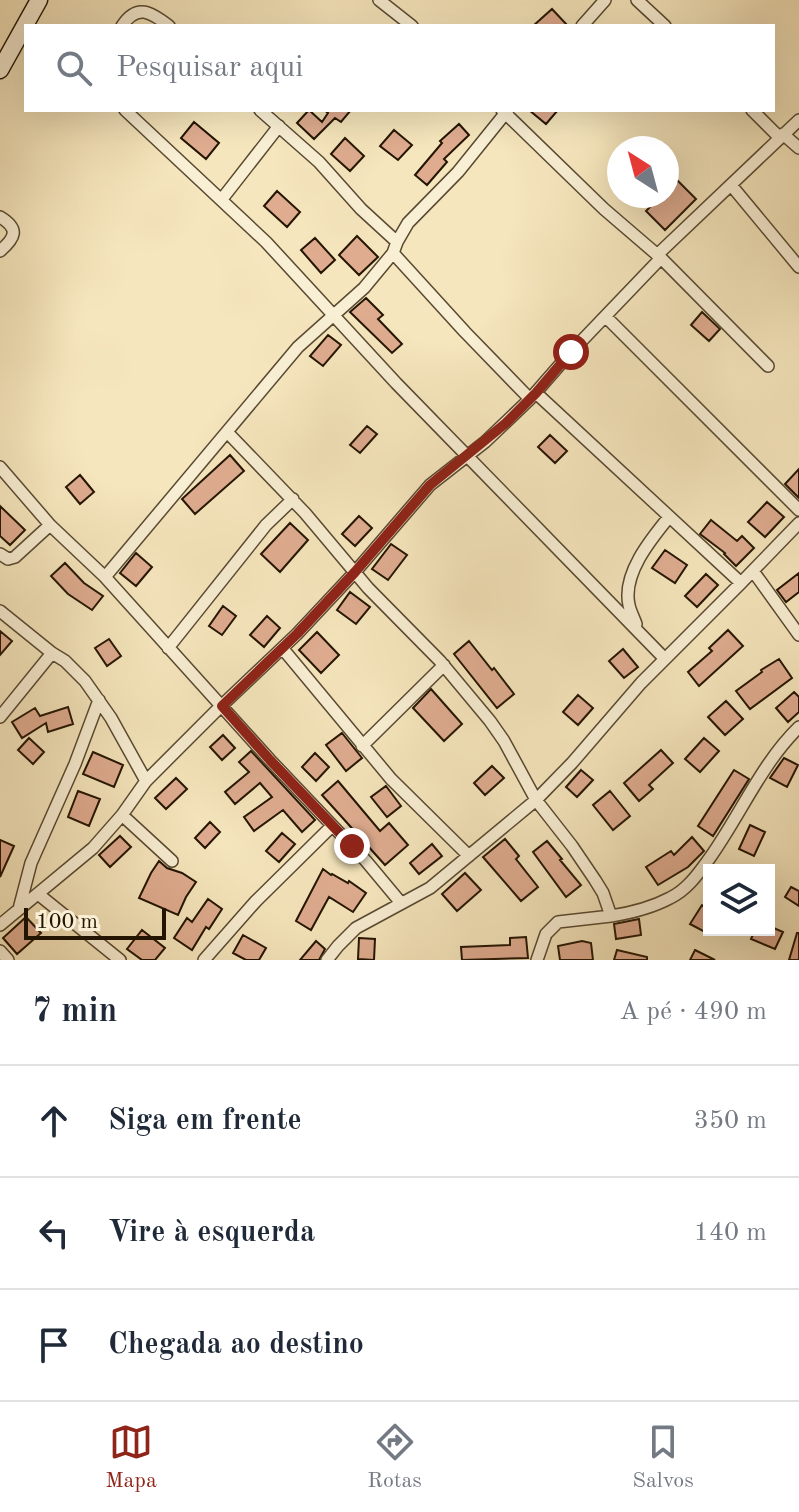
<!DOCTYPE html>
<html lang="pt">
<head>
<meta charset="utf-8">
<style>
	:root { --surface:#fff; --page:#f2f2f3; --text:#1f2937; --muted:#747a83; --line:#e0e1e3; --accent:#8f2418 }
	body { margin:0; font-family:"Old Standard TT",serif; background:var(--page); color:var(--text) }
	.controls { position:absolute; right:24px; bottom:24px; display:grid; overflow:hidden; border-radius:0px; box-shadow:0 8px 32px #0002 }
	.controls button { width:72px; height:72px; display:grid; place-items:center; padding:0; border:0; border-bottom:2px solid var(--line); background:var(--surface); color:var(--text); font:40px sans-serif }
	.compass { position:absolute; left:607px; top:136px; width:72px; height:72px; border-radius:50%; background:var(--surface); box-shadow:0 8px 32px #0002; rotate:324deg }
	.scale { position:absolute; left:24px; bottom:20px; width:142px; box-sizing:border-box; padding-left:8px; border:4px solid #241502; border-top:0; font-size:22px; line-height:28px; white-space:nowrap; color:#241502; -webkit-text-stroke:6px #f9efd4; paint-order:stroke }
	.stop { position:absolute; width:24px; height:24px; margin:-18px; border:6px solid #8f2418; border-radius:50%; background:#fff }
	.stop.end { background:#8f2418; border-color:#fff; box-shadow:0 2px 8px #0008 }
	.list { margin:0; padding:0; list-style:none }
	h2 { display:flex; justify-content:space-between; align-items:center; height:104px; margin:0; padding:0 32px; font-size:34px }
	h2 small { font-size:26px; font-weight:400; color:var(--muted) }
	.list li { display:grid; grid-template-columns:52px 1fr auto; gap:24px; align-items:center; box-sizing:border-box; height:112px; padding:0 32px; border-top:2px solid var(--line) }
	.list b { display:block; font-size:30px; white-space:nowrap }
	.list em { font-size:26px; font-style:normal; color:var(--muted) }
	.icon { flex:none; width:44px; height:44px; fill:none; stroke:currentColor; stroke-width:2; stroke-linecap:round; stroke-linejoin:round }
	.map { position:relative; flex:none; width:799px; height:960px; overflow:hidden }
	.search { position:absolute; background:var(--surface); box-shadow:0 8px 32px #0002; left:24px; right:24px; top:24px; height:88px; display:flex; align-items:center; gap:20px; box-sizing:border-box; padding:0 28px; border-radius:0px; color:var(--muted); font-size:30px }
	.sheet { height:440px; background:var(--surface) }
	nav { display:flex; justify-content:space-around; align-items:center; box-sizing:border-box; height:112px; border-top:2px solid var(--line); background:var(--surface); font-size:22px; color:var(--muted) }
	nav a { display:grid; justify-items:center; gap:4px }
	nav .on { color:var(--accent) }
	.map>svg:first-child { display:block }
	.building { fill:#dfac90; stroke:#241502; stroke-width:2 }
	.lines { fill:none; stroke-linecap:round; stroke-linejoin:round }
	.street-casing { stroke:#584931; stroke-width:14 }
	.secondary-casing { stroke:#241502; stroke-width:19 }
	.street { stroke:#f9efd4; stroke-width:11 }
	.secondary { stroke:#f9efd4; stroke-width:16 }
	.route { stroke:#8f2418; stroke-width:10 }
</style>
</head>
<body>
<div class="map">
<svg width="799" height="960" viewBox="0 0 799 960">
	<rect width="100%" height="100%" fill="#f6e6bd"/>
	<filter id="stains"><feTurbulence type="fractalNoise" baseFrequency=".0025" numOctaves="4"/><feColorMatrix values="0 0 0 0 .2 0 0 0 0 .09 0 0 0 0 .02 0 0 0 .5 -.17"/></filter>
	<radialGradient id="worn" r=".72"><stop offset=".6" stop-color="#630" stop-opacity="0"/><stop offset="1" stop-color="#630" stop-opacity=".3"/></radialGradient>
	<path class="building" d="M552 9 568 26H533Z
		M309 110 322 122 328 113 324 110H351L341 122 335 118 314 139 297 123Z
		M529 110H558L546 124Z
		M194 122 219 143 206 159 181 138Z
		M459 124 469 135 444 159 447 162 427 185 415 175 442 143 440 141Z
		M394 130 412 145 398 160 380 146Z
		M345 138 364 156 350 171 331 154Z
		M677 180 696 199 665 230 646 211 661 196H667V190Z
		M277 191 300 212 287 227 264 206Z
		M357 236 378 257 359 275 339 255Z
		M315 238 335 260 321 273 301 250Z
		M366 298 383 315 378 319 402 344 392 353 350 312Z
		M702 312 720 329 709 341 691 325Z
		M328 335 341 345 323 366 310 356Z
		M367 426 377 434 360 453 350 445Z
		M550 435 567 451 555 463 538 447Z
		M230 455 244 471 195 514 182 499Z
		M799 469V498L785 484Z
		M80 475 94 492 80 504 66 487Z
		M767 502 784 517 765 537 748 522Z
		M0 506 25 530 10 545 0 536Z
		M359 516 372 528 355 546 342 534Z
		M711 520 737 541 742 536 754 548 736 566 724 554 725 553 700 534Z
		M290 523 308 540 280 572 261 554Z
		M391 544 407 555 388 580 372 569Z
		M665 550 687 565 675 583 652 568Z
		M136 553 152 567 136 586 120 573Z
		M65 563 84 583 103 596 92 610 68 594 51 576Z
		M799 573V592L786 602 777 590Z
		M706 574 718 585 697 607 685 596Z
		M350 592 370 607 356 624 337 610Z
		M223 606 236 616 222 635 209 626Z
		M267 616 280 628 264 647 250 635Z
		M728 630 743 646 699 686 688 672 712 651 709 648Z
		M0 631 12 641 0 655Z
		M317 632 339 655 321 673 299 650Z
		M109 639 121 656 107 666 95 648Z
		M469 641 492 670 494 668 514 694 497 708 454 654Z
		M623 649 638 667 624 678 609 661Z
		M779 659 792 678 750 709 736 691 762 672 761 670Z
		M431 689 462 724 444 741 413 708Z
		M794 692 799 697V712L788 722 776 708Z
		M578 695 593 708 578 725 563 712Z
		M726 701 743 719 725 735 708 717Z
		M68 707 73 724 48 732 46 723 22 738 12 722 35 708 40 716Z
		M342 733 362 758 346 771 326 745Z
		M223 735 235 748 222 760 210 747Z
		M29 738 44 752 33 764 18 750Z
		M704 738 719 751 700 772 685 759Z
		M661 750 673 763 649 785 653 789 639 801 624 783Z
		M251 751 315 820 302 832 283 810 254 831 244 817 272 797 260 783 235 804 225 792 249 772 239 762Z
		M93 752 123 765 114 787 83 774Z
		M315 753 329 767 316 781 302 767Z
		M784 758 798 765 787 787 770 778Z
		M492 766 504 778 485 795 474 783Z
		M581 770 593 780 577 797 566 787Z
		M734 770 749 779 713 836 698 826Z
		M176 778 187 789 166 809 155 798Z
		M338 781 380 831 389 823 408 845 385 865 322 795Z
		M386 786 401 806 387 817 371 797Z
		M78 791 100 799 89 826 68 817Z
		M610 791 630 816 613 830 593 805Z
		M210 822 220 832 205 848 195 838Z
		M750 825 765 832 754 856 739 849Z
		M282 833 295 844 279 862 266 851Z
		M120 836 131 847 110 867 99 855Z
		M692 837 704 851 688 867 658 885 646 867 671 851 674 855Z
		M505 839 519 856 516 859 538 887 521 901 483 857Z
		M0 840 14 846 0 877Z
		M547 841 562 859 560 860 581 885 566 897 533 852Z
		M432 844 442 856 419 874 410 863Z
		M159 861 167 868 182 873 196 882 186 897 178 915 139 898 151 873Z
		M323 869 331 875 332 874 348 883 349 881 366 893 353 912 329 897 311 930 296 921Z
		M465 873 481 890 457 911 442 894Z
		M791 887 799 891V906L785 897Z
		M208 899 222 909 209 929 206 927 192 950 174 938 187 918 192 922Z
		M702 905 709 909V926L705 932 690 924Z
		M26 917 41 933 17 954 3 938Z
		M639 919 641 935 616 939 614 924Z
		M769 926 783 932 775 949 751 939 755 930H769Z
		M142 930 165 948 155 960H142L127 949Z
		M797 933H799V960H789Z
		M243 935 266 948 259 960H246L233 953Z
		M526 937 528 958 462 960 461 947 510 945V938Z
		M359 938 375 939 374 960 358 959Z
		M316 941 325 949 319 960H300Z
		M582 941 591 943 593 960H560L558 946Z
		M617 950 647 957V960H614Z
		M695 950 715 960H690Z"/>
	<g class="lines">
		<g class="street-casing">
			<path id="street" d="M379 0 412 26
				M637 0 665 26
				M122 26C137 3 151 12 169 26
				M582 26 605 0
				M125 110 266 242 396 383 665 659
				M260 110 319 162 361 209 397 242 393 253 465 332 530 399
				M502 110 604 209 661 258 768 366
				M752 110 780 138
				M783 134 799 148
				M731 185 799 267
				M222 199 279 126
				M0 217C20 229 15 238 0 251
				M397 242 408 223 458 172 508 110
				M657 255 799 120
				M606 317 799 510
				M536 393 741 583
				M227 432 305 513 368 588 440 661 490 721 504 741 536 800 572 846 595 880 603 893 611 916 558 922 546 934 537 960
				M0 467 50 525 105 577 298 347 364 288 393 253
				M0 554 8 559 15 557 50 525
				M753 571 799 635
				M105 577 270 760 366 861 401 903
				M0 611 52 653 65 661 85 681 111 718 146 781
				M636 624C634 618 630 611 629 605 622 574 651 539 669 517
				M168 648 266 525 293 499
				M283 649 391 779 469 856
				M0 717 52 653
				M362 746 444 665
				M122 815 172 861
				M38 894 120 960
				M19 909 31 863 75 764 99 700
				M611 916C630 913 653 907 670 898 687 890 698 874 709 859 740 816 761 764 799 727
				M0 925 93 848 122 815 146 781 217 710 297 634 355 572 430 485 485 442 530 399 571 352 661 258
				M0 951 8 960
				M204 960 256 901 332 826
				M327 960 338 946 356 928 430 888 536 800 572 763 641 683 741 583 799 523"/>
		</g>
		<g class="secondary-casing">
			<path id="secondary" d="M0 70 39 0"/>
		</g>
		<use href="#street" class="street"/>
		<use href="#secondary" class="secondary"/>
	</g>
	<g class="lines">
		<path class="route" d="M352 846 270 760 222 706 297 634 355 572 430 485 506 423 536 393 571 352"/>
	</g>
	<rect width="100%" height="100%" filter="url(#stains)"/>
	<rect width="100%" height="100%" fill="url(#worn)"/>
</svg>
<div class="controls">
<button><svg class="icon" aria-label="layers" viewBox="0 0 24 24"><path d="M12 4l9 5-9 5-9-5zM3 14l9 5 9-5"/></svg></button>
</div>
<svg class="compass" viewBox="-18 -18 36 36"><path d="M0-13l5 13h-10z" fill="#e53935"/><path d="M0 13l5-13h-10z" fill="#747a83"/></svg>
<div class="scale">100 m</div>
<div class="stop" style="left:571px;top:352px"></div>
<div class="stop end" style="left:352px;top:846px"></div>
<div class="search"><svg class="icon" aria-label="search" viewBox="0 0 24 24"><circle cx="10" cy="10" r="6"/><path d="M15 15l6 6"/></svg>Pesquisar aqui</div>
</div>
<section class="sheet">
<h2>7 min<small>A pé · 490 m</small></h2>
<ul class="list">
<li><svg class="icon" aria-label="ahead" viewBox="0 0 24 24"><path d="M12 20V5M6 11l6-6 6 6"/></svg><div><b>Siga em frente</b></div><em>350 m</em></li>
<li><svg class="icon" aria-label="left" viewBox="0 0 24 24"><path d="M17 20v-9H6M10 6l-5 5 5 5"/></svg><div><b>Vire à esquerda</b></div><em>140 m</em></li>
<li><svg class="icon" aria-label="arrive" viewBox="0 0 24 24"><path d="M6 21V4h12l-3 4 3 4H6"/></svg><div><b>Chegada ao destino</b></div></li>
</ul>
</section>
<nav>
<a class="on"><svg class="icon" aria-label="map" viewBox="0 0 24 24"><path d="M3 6l6-2 6 2 6-2v14l-6 2-6-2-6 2zM9 4v14M15 6v14"/></svg>Mapa</a>
<a><svg class="icon" aria-label="directions" viewBox="0 0 24 24"><path d="M12 3l9 9-9 9-9-9zM9 14v-3h6M13 9l2 2-2 2"/></svg>Rotas</a>
<a><svg class="icon" aria-label="saved" viewBox="0 0 24 24"><path d="M7 4h10v16l-5-4-5 4z"/></svg>Salvos</a>
</nav>
</body>
</html>
